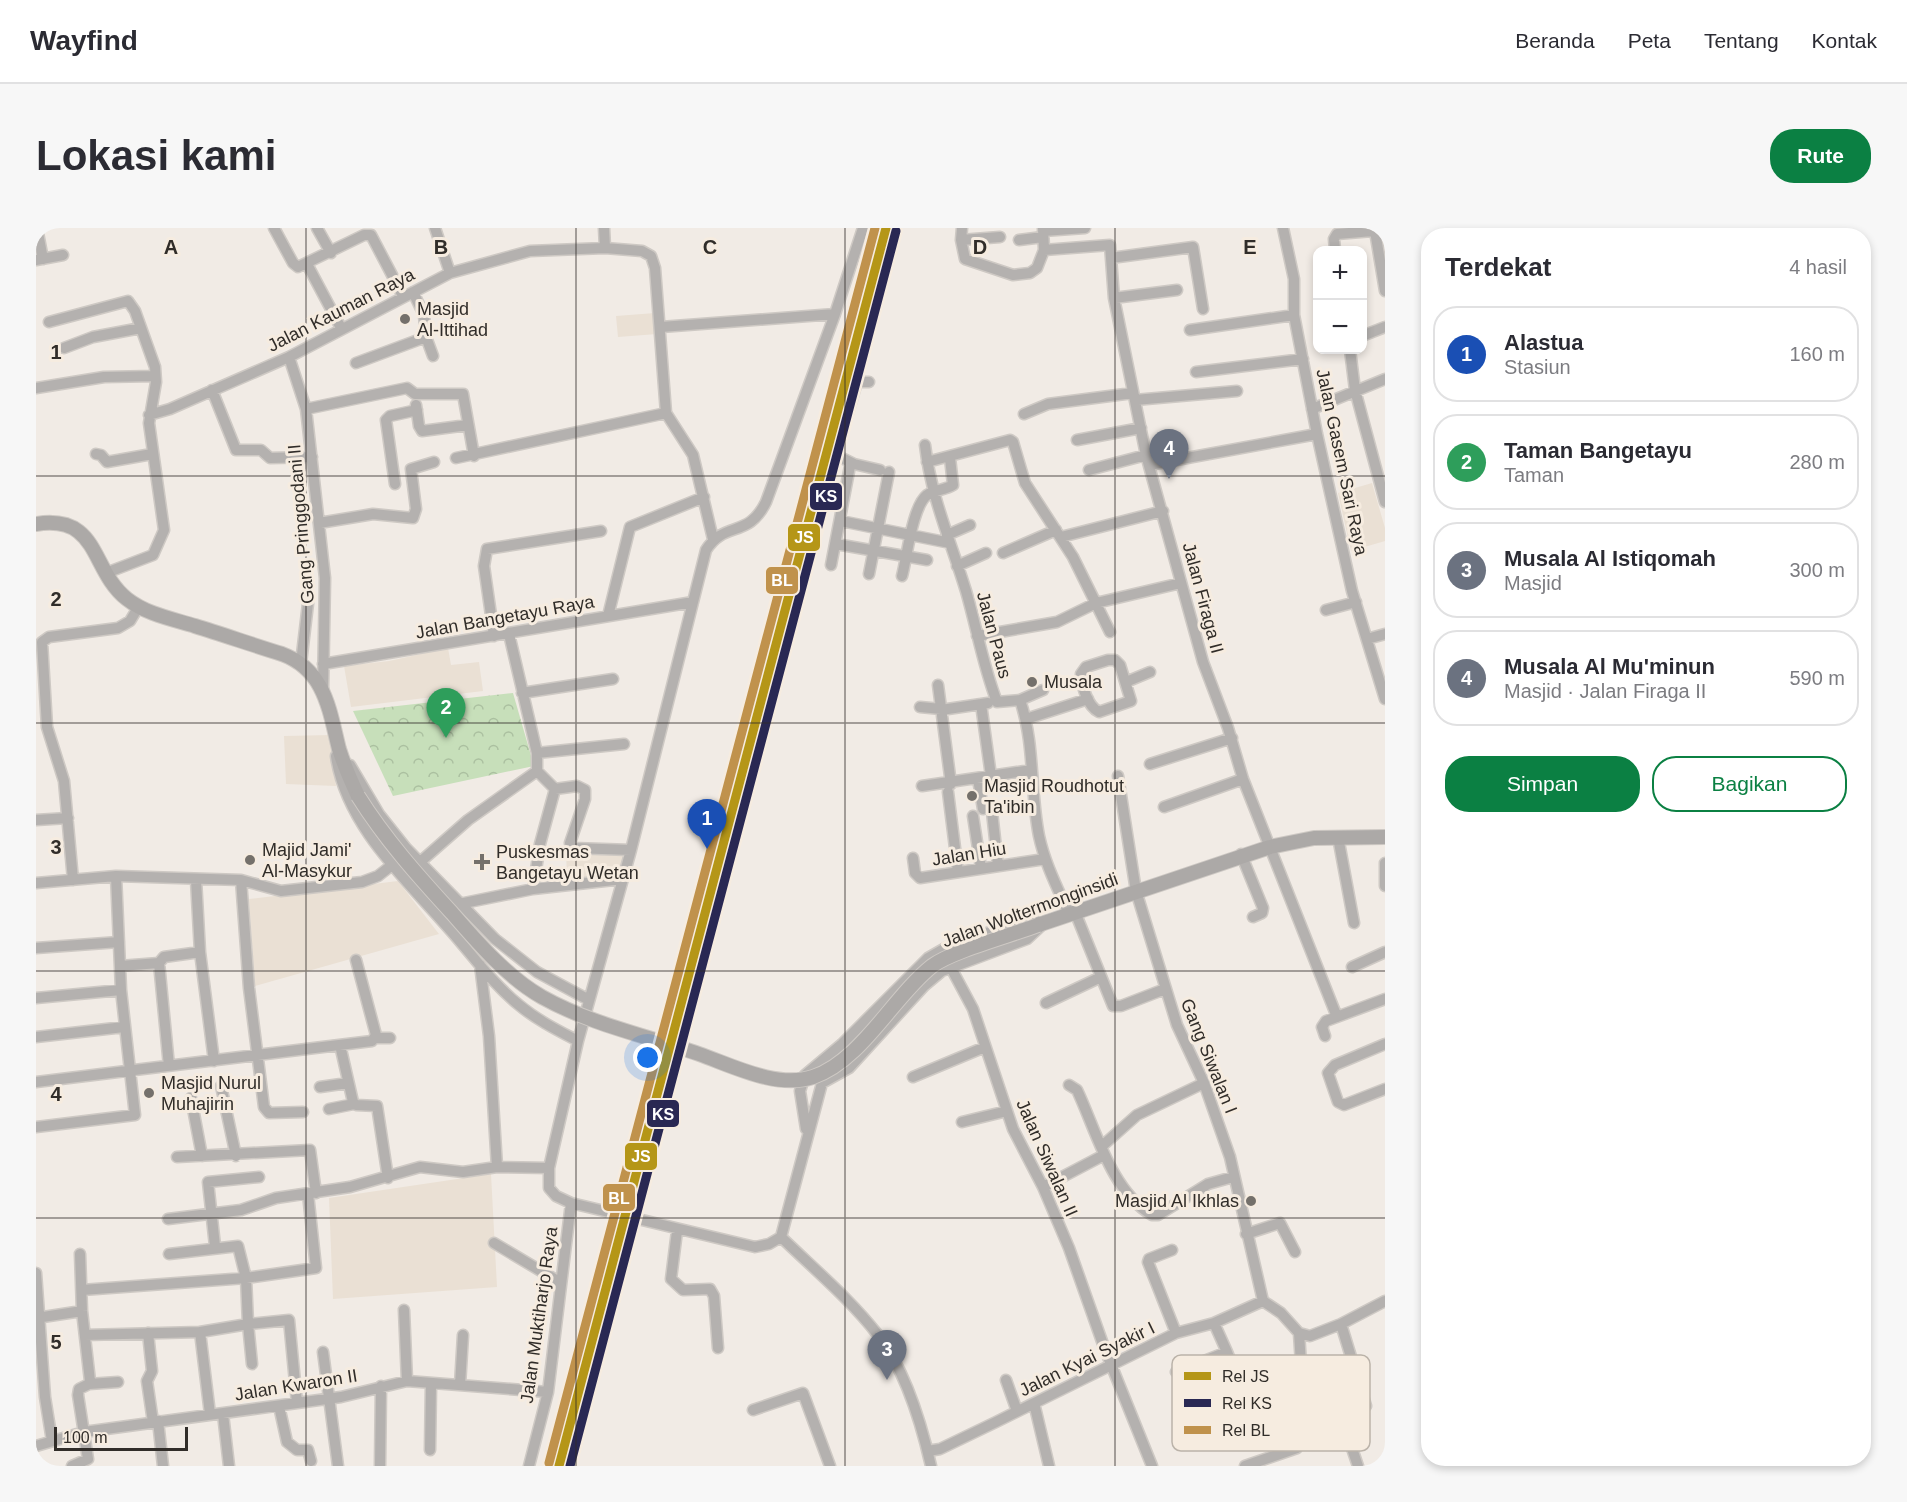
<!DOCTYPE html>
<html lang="id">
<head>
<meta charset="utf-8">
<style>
	:root { --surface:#fff; --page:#f7f7f7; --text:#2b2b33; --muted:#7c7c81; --line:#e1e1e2; --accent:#0b8043 }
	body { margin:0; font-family:Arial,sans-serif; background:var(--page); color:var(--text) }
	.controls { position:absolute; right:18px; top:18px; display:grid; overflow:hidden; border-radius:12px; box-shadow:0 3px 9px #0003 }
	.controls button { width:54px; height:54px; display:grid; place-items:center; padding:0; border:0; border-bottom:2px solid var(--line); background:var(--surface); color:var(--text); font:30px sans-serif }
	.scale { position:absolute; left:18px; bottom:15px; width:134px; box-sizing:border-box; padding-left:6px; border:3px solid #312d29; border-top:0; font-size:16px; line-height:21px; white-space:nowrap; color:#312d29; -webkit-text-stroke:4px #f6ece0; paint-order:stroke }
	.you { position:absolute; left:612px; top:830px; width:21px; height:21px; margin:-15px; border:4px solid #fff; border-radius:50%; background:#1a73e8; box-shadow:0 0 0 9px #1a73e833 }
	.badge { display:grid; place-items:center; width:39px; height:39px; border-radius:50%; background:var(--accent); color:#fff; font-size:20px; font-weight:700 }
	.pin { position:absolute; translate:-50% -50px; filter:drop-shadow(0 2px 3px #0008) }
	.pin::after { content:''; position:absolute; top:32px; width:21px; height:18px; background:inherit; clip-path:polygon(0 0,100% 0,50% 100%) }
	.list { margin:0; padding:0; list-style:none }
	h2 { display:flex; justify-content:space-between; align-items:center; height:78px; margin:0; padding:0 24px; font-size:26px }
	h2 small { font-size:20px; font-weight:400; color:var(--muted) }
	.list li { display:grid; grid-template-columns:39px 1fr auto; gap:18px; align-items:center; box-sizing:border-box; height:96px; margin:0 12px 12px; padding:0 12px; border:2px solid var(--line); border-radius:24px }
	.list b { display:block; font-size:22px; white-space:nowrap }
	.list p { margin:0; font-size:20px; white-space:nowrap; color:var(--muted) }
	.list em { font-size:20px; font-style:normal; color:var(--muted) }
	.actions { display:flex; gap:12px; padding:18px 24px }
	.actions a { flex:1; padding:14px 0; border:2px solid var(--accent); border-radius:24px; text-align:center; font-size:21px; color:var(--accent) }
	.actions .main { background:var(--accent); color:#fff }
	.map { position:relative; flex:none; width:1349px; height:1238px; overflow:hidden; border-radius:24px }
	header { display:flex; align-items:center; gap:36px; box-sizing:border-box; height:84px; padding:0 30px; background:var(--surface); border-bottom:2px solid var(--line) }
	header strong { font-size:28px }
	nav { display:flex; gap:33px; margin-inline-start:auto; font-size:21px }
	.intro { display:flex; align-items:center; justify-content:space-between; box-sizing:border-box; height:144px; padding:0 36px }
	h1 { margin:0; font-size:42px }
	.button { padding:15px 27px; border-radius:24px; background:var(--accent); color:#fff; font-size:21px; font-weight:700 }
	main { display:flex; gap:36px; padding:0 36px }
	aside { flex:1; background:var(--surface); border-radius:24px; box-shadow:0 3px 9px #0003 }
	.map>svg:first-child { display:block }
	.built { fill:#eae0d4 }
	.forest { fill:url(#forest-crowns) }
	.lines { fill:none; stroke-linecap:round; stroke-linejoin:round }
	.minor-casing { stroke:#cec9c4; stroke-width:13 }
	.major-casing { stroke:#cec9c4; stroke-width:16 }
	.minor { stroke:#b4b1af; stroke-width:10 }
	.major { stroke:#aca9a7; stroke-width:14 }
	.major-bridge-casing { stroke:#cec9c4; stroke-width:16; stroke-linecap:butt }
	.major-bridge { stroke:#aca9a7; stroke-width:14 }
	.rail-1-casing { stroke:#f6ece0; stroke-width:14 }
	.rail-2-casing { stroke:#f6ece0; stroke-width:14 }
	.rail-3-casing { stroke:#f6ece0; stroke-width:14 }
	.rail-1 { stroke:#b59617; stroke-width:9 }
	.rail-2 { stroke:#292853; stroke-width:9 }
	.rail-3 { stroke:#c0924c; stroke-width:9 }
	.grid { fill:none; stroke:#312d29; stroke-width:1.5; stroke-opacity:0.55 }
	.poi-dot { fill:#74706b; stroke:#f6ece0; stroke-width:2 }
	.labels { text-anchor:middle; stroke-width:6; stroke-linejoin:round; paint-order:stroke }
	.poi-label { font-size:18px; fill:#312d29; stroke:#f6ece0; text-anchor:start }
	.street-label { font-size:18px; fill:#312d29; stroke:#f6ece0 }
	.key { fill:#f6ece0; stroke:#bbb3a9; stroke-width:1.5 }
	.key-label { font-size:16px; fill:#312d29 }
	.grid-label { font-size:20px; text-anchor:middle; font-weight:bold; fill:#312d29; stroke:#f6ece0; stroke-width:6; stroke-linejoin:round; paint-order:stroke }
	.line-badge { stroke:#f6ece0; stroke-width:2 }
	.badge-label { font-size:16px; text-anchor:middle; font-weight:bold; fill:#fff }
</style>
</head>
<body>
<header>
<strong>Wayfind</strong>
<nav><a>Beranda</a><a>Peta</a><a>Tentang</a><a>Kontak</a></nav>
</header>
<div class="intro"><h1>Lokasi kami</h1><a class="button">Rute</a></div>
<main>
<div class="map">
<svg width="1349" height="1238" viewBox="0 0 1349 1238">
	<defs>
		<pattern id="forest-crowns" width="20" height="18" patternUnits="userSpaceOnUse" patternTransform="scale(1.5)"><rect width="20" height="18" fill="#c7dfba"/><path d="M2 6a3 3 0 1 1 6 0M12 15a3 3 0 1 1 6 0" fill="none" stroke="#abc0a0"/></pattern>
	</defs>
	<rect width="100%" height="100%" fill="#f1ebe5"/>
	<path class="built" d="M619 85 621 106 582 109 580 88Z
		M1336 255 1349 300V313L1315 323 1302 265Z
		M412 420 415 437 443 434 447 463 315 479 308 438 353 433Z
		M295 507 300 558 250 556 248 508Z
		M530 621 590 626 582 650 531 654Z
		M362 653 403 706 219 758 213 671Z
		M455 946 461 1059 297 1071 293 970Z"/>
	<path class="forest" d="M477 465 498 538 357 568 317 483Z"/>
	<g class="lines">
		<g class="minor-casing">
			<path id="minor" d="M1 0 7 31
				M238 0 257 35 262 39 328 7H335L367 68
				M281 0 295 25
				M399 0 414 45
				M568 0 569 20
				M827 0 799 86 730 274C712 311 689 292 670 322L595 622 542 813 513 940V960L520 968 535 975 719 1019 733 1016 745 1009 786 855 813 840 888 758 906 743 991 711 1007 696
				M926 0 925 12 929 31 977 47 994 45 1001 40 1008 22 1007 0
				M1247 0 1258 51V87L1281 206 1316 363 1349 471
				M1007 3 1049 0
				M1339 3 1349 63
				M925 12 964 9
				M983 12 1007 9
				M1008 22 1074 17 1078 70 1110 227 1167 434 1192 500 1207 551 1301 789
				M1299 22 1298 11 1301 6 1349 2
				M1075 30 1157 19 1167 81
				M0 32 27 27
				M271 36 305 100
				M1078 70 1141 62
				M13 94 92 73 99 83 119 139 120 154 113 195 128 302 117 327 70 345
				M625 99 799 86
				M1154 102 1258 87
				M1326 108 1349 99
				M390 109 397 128
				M28 120 57 109 105 100
				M1314 122 1319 162 1349 274
				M253 129 270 181 289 350 287 462
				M320 135 390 109 388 87 377 64
				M1160 144 1267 131
				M0 160 68 149 119 148
				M176 162 200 222H225L234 230 276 229
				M1099 172 1201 163
				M380 177 383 198 386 203 432 197
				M270 181 371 160 379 166H427L438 228
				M1276 181 1349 151
				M988 186 1012 176 1097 165
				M113 187 134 181 253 129 414 45 494 23 569 20 606 23 615 28 619 40 630 185 657 227 677 311
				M1041 212 1105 200
				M889 217C895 269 915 314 930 363 941 401 947 438 961 474L984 472C999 516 994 563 1003 608 1009 636 1022 661 1033 686
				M60 226 65 227 71 234 116 226
				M420 230 630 185
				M891 234 974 212 977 214 989 255 1037 329 1074 404
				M818 236 800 227 821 154H833
				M1113 237 1281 206
				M1053 242 1110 227
				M359 256 350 192 354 188 381 182
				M805 293 914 315
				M283 295 337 286 377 290 380 281 375 241 398 234
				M911 307 934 297
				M1025 309 1127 283
				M800 316 891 332
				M967 325 1020 302
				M795 337 814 238 818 236 844 242
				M921 338 950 325
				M833 346 853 244
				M866 348C871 330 876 279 891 267 898 262 909 262 917 257L914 230
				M1290 382 1320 374
				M572 388 594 299 668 269
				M458 408 448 338 451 321 565 303
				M941 408 1021 394 1060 375 1145 355
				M1331 411 1349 406
				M1072 432H1079L1084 437 1095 473 1063 484C1051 478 1046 458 1045 446L1050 439Z
				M265 435 273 367
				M287 436 657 374
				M1090 454 1114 444
				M902 457 915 556
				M486 465 577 451
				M984 472 1007 462
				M945 476 955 548
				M884 479 905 481
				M905 482 952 475
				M990 491 1052 471
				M501 525 588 516
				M300 528C310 598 371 652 415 703 437 728 457 756 483 777 501 792 521 802 542 813
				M1114 536 1196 510
				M314 537 343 586 370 620 459 711 501 744 553 772
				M501 543 519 561 541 558 549 562V571L534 615 537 620 595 622
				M1082 548 1100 663 1141 797 1168 855 1194 929 1227 1073 1245 1085 1263 1105 1274 1108 1305 1096 1349 1073
				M942 551 947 581
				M886 558 995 542
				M912 564 922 644
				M1128 579 1207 551
				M956 584 962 638
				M937 588 945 640
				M0 592 32 590
				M1302 609 1318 695
				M1205 626 1227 680 1226 685 1217 689
				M877 630 879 645 884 650 1009 631
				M383 635 432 592 501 543V525L473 406
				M1349 635V658
				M37 652 28 553 11 499 6 414 13 409 82 400 94 393 103 378
				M160 652 164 724 178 833
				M205 652 213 760 228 879 233 885 267 884
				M0 655 80 648 205 652 245 663 326 654 342 648 356 637
				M497 661 587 651
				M423 676 497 661 504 616 519 561
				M1039 684 1077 778H1085L1129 761
				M0 720 83 714
				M123 735 133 838
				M444 737 453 808 461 939
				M84 738 123 735 128 729 164 724
				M914 738 937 781 977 901 1007 959 1033 1020 1068 1119 1116 1238
				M1316 739 1349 724
				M0 770 85 762
				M1010 775 1065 749
				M1289 808 1286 799 1290 793 1349 771
				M0 809 88 799
				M339 810H354
				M1349 816 1299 837 1292 845 1302 874 1308 877 1349 861
				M304 817 317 874 320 877 341 878 352 950
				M877 849 949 819
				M0 854 336 813 340 807 320 732
				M1033 857 1041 862C1060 902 1075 963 1116 987H1122L1172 956 1197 949
				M185 858 200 928
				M284 859 312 855
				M155 870 166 928
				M293 881 318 876
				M926 894 971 883
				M0 899 99 887 85 762 80 648
				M770 901 764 863 769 847 806 816 892 730 913 718 978 696 1003 694
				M1065 919 1101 887 1168 855
				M141 929 274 922 280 965
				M1007 959 1068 927
				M132 991 205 982 240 970 314 959 384 939 427 944 461 939 513 940
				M641 1003 635 1051 647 1062 674 1061 678 1068 682 1120
				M1210 1006 1244 995 1259 1024
				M745 1009C778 1041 814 1071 842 1107 870 1143 885 1194 895 1238
				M458 1015 525 1055
				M179 1018 172 954 223 949
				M1136 1022 1113 1031 1112 1034 1140 1105
				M133 1026 202 1018 210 1050 212 1096 253 1092 261 1175
				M0 1045 9 1169 16 1213
				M46 1062 210 1050 280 1040 272 966
				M368 1082 371 1153
				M0 1090 46 1083
				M1305 1096 1330 1178
				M112 1105 116 1143 111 1153 117 1194
				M49 1107 164 1104
				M287 1124 302 1238
				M1191 1124 1212 1176
				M1140 1144 1191 1124 1178 1095
				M970 1152 981 1183
				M53 1156 82 1154
				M424 1157 427 1107
				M1267 1167 1293 1165 1307 1194 1322 1238
				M1162 1168 1175 1161 1165 1136
				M998 1175 1013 1238
				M243 1178 251 1214 261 1222H272L275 1233
				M717 1182 767 1165 794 1238
				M174 1186 164 1104 212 1096 216 1136
				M187 1186 193 1238
				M122 1193 127 1238
				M1194 1203 1220 1196 1221 1184 1225 1179 1267 1167 1263 1105
				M0 1218 48 1204 305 1169 371 1153 512 1164
				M394 1222 395 1156
				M892 1223 904 1221 960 1194 1140 1105 1178 1095 1227 1073
				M36 1238 52 1231 42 1167 43 1161 53 1156 54 1153 46 1083 44 1026
				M344 1238 345 1158
				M493 1238 512 1164 535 975
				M1209 1238 1261 1220"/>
		</g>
		<g class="major-casing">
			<path id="major" d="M0 296C64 286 54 342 91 371 110 386 136 391 159 398 188 407 217 417 246 426 289 442 293 481 303 521 308 537 315 553 322 568
				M1002 697 1234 619 1278 610 1349 609"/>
		</g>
		<use href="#minor" class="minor"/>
		<use href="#major" class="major"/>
		<g class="major-bridge-casing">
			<path id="major-bridge" d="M322 568C349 611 382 648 416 685 442 715 471 749 506 769 554 796 611 808 663 826 697 838 741 861 777 849 825 833 857 769 896 738 916 723 976 707 1002 697"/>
		</g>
		<use href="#major-bridge" class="major-bridge"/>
		<g class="rail-1-casing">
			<path id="rail-1" d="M523 1238 850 0"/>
		</g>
		<g class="rail-2-casing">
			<path id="rail-2" d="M534 1238 860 3"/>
		</g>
		<g class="rail-3-casing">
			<path id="rail-3" d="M513 1235 839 0"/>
		</g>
		<use href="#rail-1" class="rail-1"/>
		<use href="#rail-2" class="rail-2"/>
		<use href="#rail-3" class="rail-3"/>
	</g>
	<path class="grid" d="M270 0V1238M540 0V1238M809 0V1238M1079 0V1238M0 248H1349M0 495H1349M0 743H1349M0 990H1349"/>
	<g class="poi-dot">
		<circle cx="369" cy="91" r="6"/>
		<circle cx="996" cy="454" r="6"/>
		<circle cx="936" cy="568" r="6"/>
		<circle cx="214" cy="632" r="6"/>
		<path d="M443 625h6v6h6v6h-6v6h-6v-6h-6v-6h6z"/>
		<circle cx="113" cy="865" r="6"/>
		<circle cx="1215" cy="973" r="6"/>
	</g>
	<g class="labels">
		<g class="poi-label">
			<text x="381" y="87">Masjid<tspan x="381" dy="21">Al-Ittihad</tspan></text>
			<text x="1008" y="460">Musala</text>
			<text x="948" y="564">Masjid Roudhotut<tspan x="948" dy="21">Ta'ibin</tspan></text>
			<text x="226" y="628">Majid Jami'<tspan x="226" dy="21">Al-Masykur</tspan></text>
			<text x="460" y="630">Puskesmas<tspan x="460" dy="21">Bangetayu Wetan</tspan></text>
			<text x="125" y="861">Masjid Nurul<tspan x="125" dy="21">Muhajirin</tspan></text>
			<text x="1203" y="979" text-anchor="end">Masjid Al Ikhlas</text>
		</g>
		<g class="street-label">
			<text transform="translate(305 82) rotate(-27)" y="6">Jalan Kauman Raya</text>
			<text transform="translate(1306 234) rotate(78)" y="6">Jalan Gasem Sari Raya</text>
			<text transform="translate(265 296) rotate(-95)" y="6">Gang Pringgodani II</text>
			<text transform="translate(1167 370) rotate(75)" y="6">Jalan Firaga II</text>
			<text transform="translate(469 389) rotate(-10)" y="6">Jalan Bangetayu Raya</text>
			<text transform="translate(958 407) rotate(75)" y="6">Jalan Paus</text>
			<text transform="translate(933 626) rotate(-9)" y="6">Jalan Hiu</text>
			<text transform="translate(994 682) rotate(-20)" y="6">Jalan Woltermonginsidi</text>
			<text transform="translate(1173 828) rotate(68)" y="6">Gang Siwalan I</text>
			<text transform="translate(1011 930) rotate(66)" y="6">Jalan Siwalan II</text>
			<text transform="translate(503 1087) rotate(-82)" y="6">Jalan Muktiharjo Raya</text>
			<text transform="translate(1051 1131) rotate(-26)" y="6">Jalan Kyai Syakir I</text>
			<text transform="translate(260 1157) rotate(-9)" y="6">Jalan Kwaron II</text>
		</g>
	</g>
	<rect x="1136" y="1127" width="198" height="96" rx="9" class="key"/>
	<rect x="1148" y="1144" width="27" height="8" fill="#b59617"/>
	<rect x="1148" y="1171" width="27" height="8" fill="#292853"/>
	<rect x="1148" y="1198" width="27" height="8" fill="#c0924c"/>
	<g class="key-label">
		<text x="1186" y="1154">Rel JS</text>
		<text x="1186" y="1181">Rel KS</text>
		<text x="1186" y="1208">Rel BL</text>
	</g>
	<g class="grid-label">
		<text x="135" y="26">A</text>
		<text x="405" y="26">B</text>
		<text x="674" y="26">C</text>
		<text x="944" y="26">D</text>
		<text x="1214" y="26">E</text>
		<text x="20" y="131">1</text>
		<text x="20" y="378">2</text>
		<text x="20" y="626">3</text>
		<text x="20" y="873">4</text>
		<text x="20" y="1121">5</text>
	</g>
	<g class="line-badge">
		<rect x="773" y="254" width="34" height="29" rx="6" fill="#292853"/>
		<rect x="751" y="295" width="34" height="29" rx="6" fill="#b59617"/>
		<rect x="729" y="338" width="34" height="29" rx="6" fill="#c0924c"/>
		<rect x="610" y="871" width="34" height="29" rx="6" fill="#292853"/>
		<rect x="588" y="914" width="34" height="29" rx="6" fill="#b59617"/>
		<rect x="566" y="955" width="34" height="29" rx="6" fill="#c0924c"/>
	</g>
	<g class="badge-label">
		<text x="790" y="274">KS</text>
		<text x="768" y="315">JS</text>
		<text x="746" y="358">BL</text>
		<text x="627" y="892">KS</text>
		<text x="605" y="934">JS</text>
		<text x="583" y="976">BL</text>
	</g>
</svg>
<div class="controls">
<button>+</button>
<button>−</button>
</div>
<div class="scale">100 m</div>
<div class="you"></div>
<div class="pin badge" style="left:671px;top:621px;background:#1a4fb4">1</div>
<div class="pin badge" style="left:410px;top:510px;background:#2e9e5b">2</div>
<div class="pin badge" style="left:851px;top:1152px;background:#6b7280">3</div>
<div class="pin badge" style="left:1133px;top:251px;background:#6b7280">4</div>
</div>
<aside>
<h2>Terdekat<small>4 hasil</small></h2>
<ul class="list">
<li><span class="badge" style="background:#1a4fb4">1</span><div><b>Alastua</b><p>Stasiun</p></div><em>160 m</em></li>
<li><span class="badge" style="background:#2e9e5b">2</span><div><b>Taman Bangetayu</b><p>Taman</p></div><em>280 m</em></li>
<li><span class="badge" style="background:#6b7280">3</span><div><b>Musala Al Istiqomah</b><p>Masjid</p></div><em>300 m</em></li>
<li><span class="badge" style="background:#6b7280">4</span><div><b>Musala Al Mu'minun</b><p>Masjid · Jalan Firaga II</p></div><em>590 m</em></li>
</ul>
<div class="actions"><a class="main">Simpan</a><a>Bagikan</a></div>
</aside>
</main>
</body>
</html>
